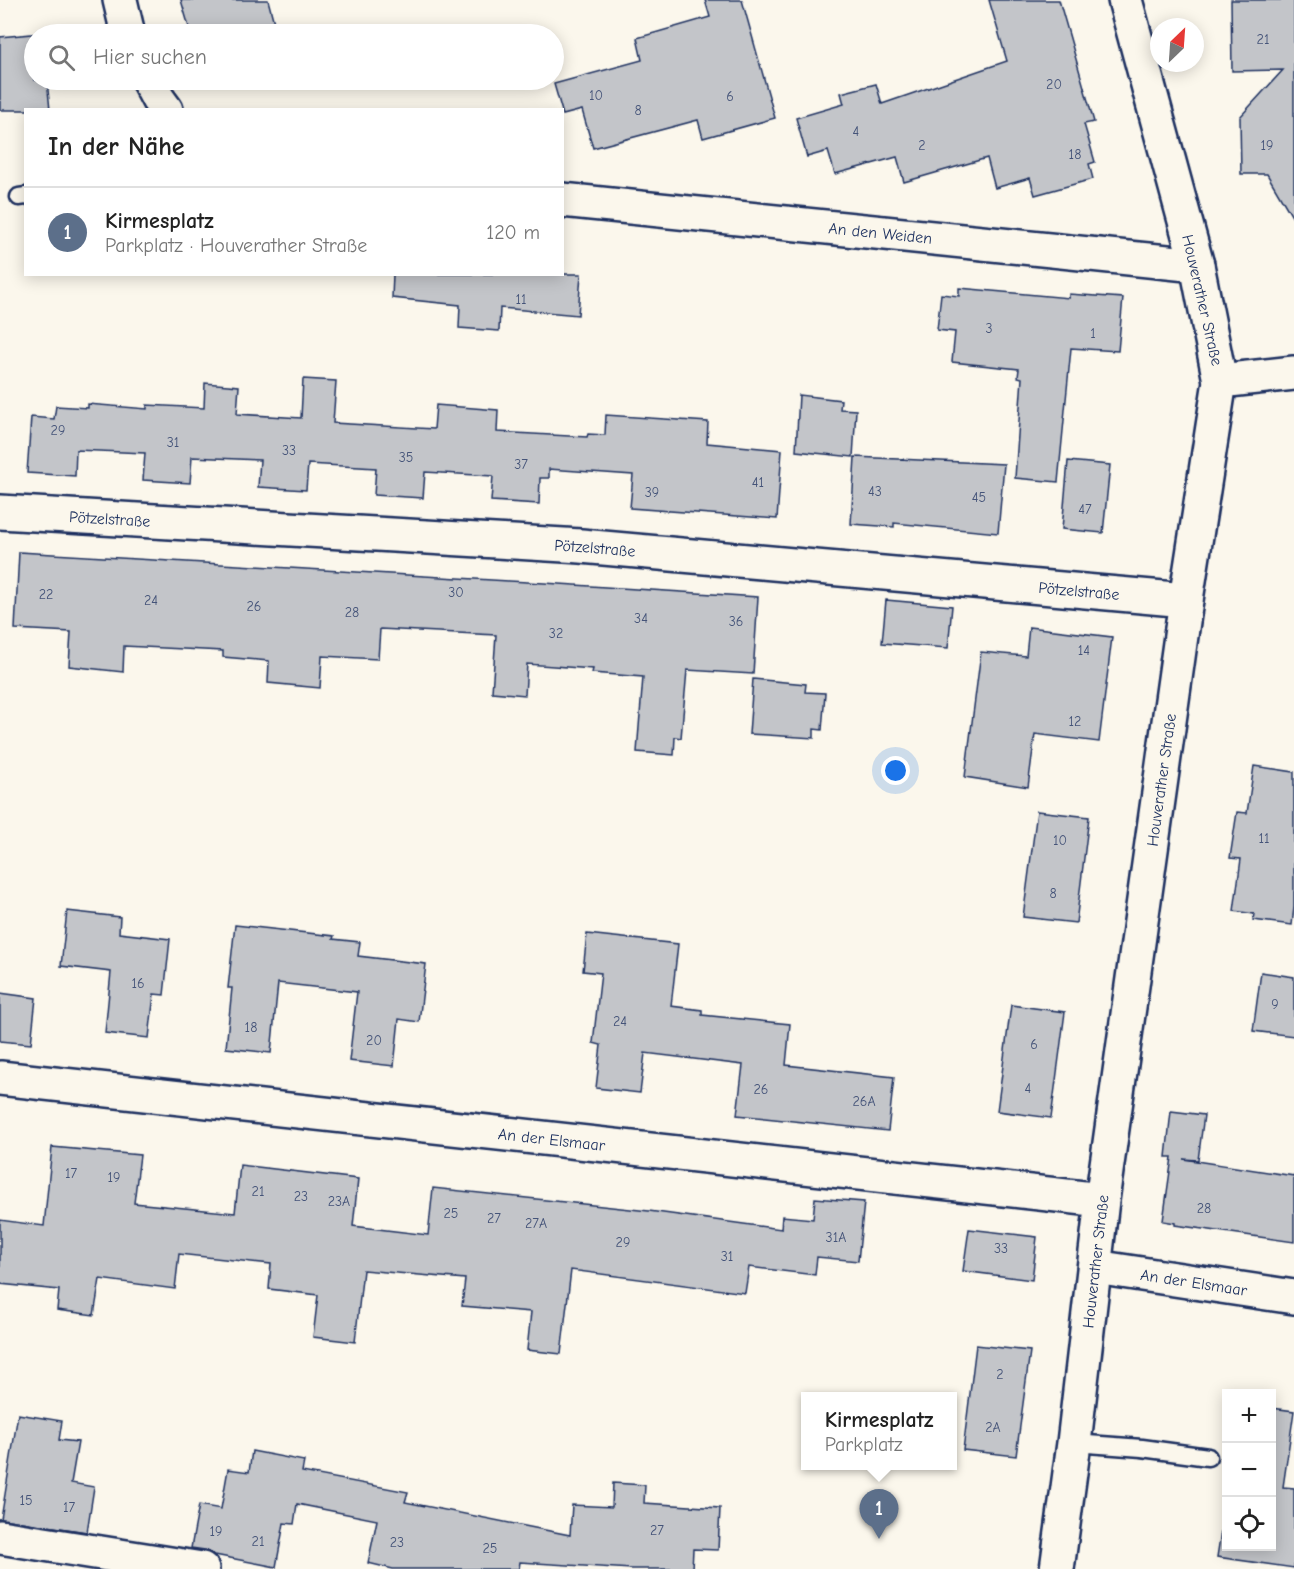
<!DOCTYPE html>
<html lang="de">
<head>
<meta charset="utf-8">
<style>
	:root { --surface:#fff; --page:#f2f2f2; --text:#222; --muted:#767676; --line:#e0e0e0; --accent:#0f766e }
	body { margin:0; font-family:"Comic Neue",sans-serif; background:var(--page); color:var(--text) }
	.controls { position:absolute; right:18px; bottom:18px; display:grid; overflow:hidden; border-radius:0px; box-shadow:0 3px 15px #0003 }
	.controls button { width:54px; height:54px; display:grid; place-items:center; padding:0; border:0; border-bottom:2px solid var(--line); background:var(--surface); color:var(--text); font:30px sans-serif }
	.compass { position:absolute; left:1150px; top:18px; width:54px; height:54px; border-radius:50%; background:var(--surface); box-shadow:0 3px 15px #0003; rotate:25deg }
	.you { position:absolute; left:896px; top:771px; width:21px; height:21px; margin:-15px; border:4px solid #fff; border-radius:50%; background:#1a73e8; box-shadow:0 0 0 9px #1a73e833 }
	.badge { display:grid; place-items:center; width:39px; height:39px; border-radius:50%; background:var(--accent); color:#fff; font-size:20px; font-weight:700 }
	.pin { position:absolute; translate:-50% -50px; filter:drop-shadow(0 2px 3px #0008) }
	.pin::after { content:''; position:absolute; top:32px; width:21px; height:18px; background:inherit; clip-path:polygon(0 0,100% 0,50% 100%) }
	.popup { position:absolute; left:801px; top:1392px; width:156px; height:78px; box-sizing:border-box; display:grid; place-content:center; border-radius:0px; background:var(--surface); filter:drop-shadow(0 2px 4px #0005); font-size:20px; white-space:nowrap; color:var(--muted) }
	.popup b { font-size:22px; color:var(--text) }
	.popup::after { content:''; position:absolute; left:50%; top:100%; margin-left:-12px; border:12px solid transparent; border-top-color:var(--surface) }
	.list { margin:0; padding:0; list-style:none }
	h2 { display:flex; justify-content:space-between; align-items:center; height:78px; margin:0; padding:0 24px; font-size:26px }
	h2 small { font-size:20px; font-weight:400; color:var(--muted) }
	.list li { display:grid; grid-template-columns:39px 1fr auto; gap:18px; align-items:center; box-sizing:border-box; height:90px; padding:0 24px; border-top:2px solid var(--line) }
	.list b { display:block; font-size:22px; white-space:nowrap }
	.list p { margin:0; font-size:20px; white-space:nowrap; color:var(--muted) }
	.list em { font-size:20px; font-style:normal; color:var(--muted) }
	.icon { flex:none; width:33px; height:33px; fill:none; stroke:currentColor; stroke-width:2; stroke-linecap:round; stroke-linejoin:round }
	.map { position:relative; flex:none; width:1294px; height:1569px; overflow:hidden }
	.search { position:absolute; background:var(--surface); box-shadow:0 3px 15px #0003; left:24px; top:24px; width:540px; height:66px; display:flex; align-items:center; gap:15px; box-sizing:border-box; padding:0 21px; border-radius:33px; color:var(--muted); font-size:22px }
	.panel { position:absolute; background:var(--surface); box-shadow:0 3px 15px #0003; left:24px; top:108px; width:540px; height:168px; border-radius:0px }
	.map>svg:first-child { display:block }
	.building { fill:#c3c5c9; stroke:#1b2f5e; stroke-width:1.5 }
	.lines { fill:none; stroke-linecap:round; stroke-linejoin:round }
	.lane-casing { stroke:#1b2f5e; stroke-width:21 }
	.street-casing { stroke:#1b2f5e; stroke-width:38 }
	.lane { stroke:#fbf7ec; stroke-width:16 }
	.street { stroke:#fbf7ec; stroke-width:33 }
	.labels { text-anchor:middle; stroke-width:6; stroke-linejoin:round; paint-order:stroke }
	.number-label { font-size:14px; fill:#455479 }
	.street-label { font-size:16px; fill:#1b2f5e; stroke:#fbf7ec }
</style>
</head>
<body>
<div class="map">
<svg width="1294" height="1569" viewBox="0 0 1294 1569">
	<rect width="100%" height="100%" fill="#fbf7ec"/>
	<filter id="ink" filterUnits="userSpaceOnUse"><feTurbulence type="fractalNoise" baseFrequency=".0167" numOctaves="2"/><feDisplacementMap in="SourceGraphic" scale="12" xChannelSelector="R" yChannelSelector="G"/><feConvolveMatrix kernelMatrix="1 2 1 2 8 2 1 2 1" color-interpolation-filters="sRGB"/></filter>
	<g filter="url(#ink)">
		<path class="building" d="M181 0H268L277 34H191Z
			M705 0H742L775 118 703 138 698 120 593 148 582 110 563 115 554 84 642 60 637 38 710 17Z
			M989 0H1059L1094 122 1084 124 1095 162 1089 164 1093 179 1035 195 1030 178 995 188 987 158 904 182 897 157 835 174 828 151 807 157 796 118 844 104 841 93 876 84 882 104 1007 61Z
			M1231 0H1294V220L1267 174H1241L1240 117 1283 70 1232 71Z
			M42 33 43 34H34V80H47L50 110H0V37Z
			M393 274H581L578 315 500 308 499 331 459 328 460 305 392 298Z
			M959 288 1069 298V294L1123 298 1118 351 1071 348 1058 482 1015 478 1022 378 1018 377 1019 369 952 362 955 332 937 330 941 294 959 296Z
			M303 379 336 381 333 423 434 429 436 405 498 410 497 432 587 437 588 434 605 435 606 415 708 422 707 443 782 450 777 519 630 508 633 475 549 469V478H540L539 504 491 501 493 476 425 472 423 498 374 495 376 468 308 464 306 490 258 487 260 460 192 457 190 483 143 480 145 453 76 450 75 476 27 473 31 417 54 419 56 406 88 408V404L147 409V405L204 408 205 383 239 386 237 414 301 418Z
			M799 395 841 400 840 409 856 410 853 457 796 451Z
			M855 457 1004 464 998 533 894 523V527L851 524Z
			M1068 461 1110 465 1103 533 1062 529Z
			M19 552 544 583 758 597 753 674 687 670 681 738 675 737 674 755 637 752 643 677 592 673 593 669 527 664 525 695 492 692 496 635 380 629 378 659 322 656 320 688 268 683 269 661 223 657V651L124 646 123 672 69 666 71 632 15 629Z
			M886 600 952 606 948 648 882 643Z
			M1029 627 1112 637 1099 742 1035 734 1028 787 965 777 981 652 1026 656Z
			M753 679 806 684 805 692 825 693 822 730 814 729V738L749 734Z
			M1254 766 1294 772V907L1292 925 1253 920 1254 914 1234 911 1241 859 1230 858 1237 812 1247 813Z
			M1037 811 1089 817 1076 923 1023 917Z
			M67 911 120 917 119 933 170 939 164 995 154 994 149 1038 105 1033 111 972 61 966Z
			M235 925 334 936 333 939 360 942 358 956 426 964 419 1022 399 1019 394 1066 349 1061 357 992 278 983 271 1053 226 1048 232 988H228Z
			M587 934 678 944 671 1006 702 1010V1015L790 1024 786 1065 894 1077 888 1131 737 1115 743 1065 645 1053 640 1093 596 1088 601 1045 593 1043 601 973 583 971Z
			M1261 972 1294 977V1036L1253 1031Z
			M0 993 36 998 31 1044 0 1041Z
			M1011 1005 1065 1012 1051 1118 997 1111Z
			M1171 1111 1204 1115 1198 1160 1183 1159 1294 1176V1242L1175 1225V1223L1163 1221 1172 1157H1166Z
			M52 1147 140 1155 134 1203 235 1213 240 1165 358 1179 353 1226 428 1235 433 1188 649 1211 781 1229 782 1216 813 1219 815 1198 864 1202 858 1261 817 1257 815 1275 749 1267 745 1293 571 1270 561 1354 527 1350 531 1312 462 1306 465 1279 363 1270 355 1342 313 1337 318 1295 269 1289 271 1264 179 1254 175 1289 100 1279 94 1315 57 1310 59 1290 0 1284V1220L44 1226Z
			M969 1229 1037 1237 1032 1280 963 1271Z
			M976 1345 1030 1351 1016 1456 963 1450Z
			M1272 1408 1294 1411 1283 1487 1294 1488V1568L1217 1557 1227 1493V1546H1272Z
			M18 1414 62 1421 59 1440 78 1442 71 1483 94 1487 87 1532 1 1519Z
			M252 1451 304 1461 302 1472 408 1492 405 1502 570 1535 572 1505 612 1507 613 1483 645 1485 644 1503 720 1508 718 1550 693 1549 692 1569H632L520 1562 519 1569H393L368 1563 377 1520 297 1504 294 1524 284 1523 276 1567 215 1555 205 1550 191 1548 199 1505 221 1509 228 1469 249 1472Z"/>
		<g class="lines">
			<g class="lane-casing">
				<path id="lane" d="M19 197 26 196
					M1074 1443 1142 1448 1208 1457"/>
			</g>
			<g class="street-casing">
				<g id="street">
					<path d="M120 0 128 34"/>
					<path d="M148 80 158 99 166 110"/>
					<path id="s1" d="M562 200 1197 265"/>
					<path d="M1220 381 1294 373"/>
					<path id="s2" d="M0 512 581 546 1186 600"/>
					<path id="s3" d="M0 1078 1102 1200"/>
					<path id="s4" d="M1095 1267 1294 1297"/>
					<path d="M0 1537 202 1569"/>
					<path id="s5" d="M1057 1569 1074 1443 1102 1200 1186 600 1220 381 1197 265 1125 0"/>
				</g>
			</g>
			<use href="#lane" class="lane"/>
			<use href="#street" class="street"/>
		</g>
	</g>
	<g class="labels">
		<g class="number-label">
			<text x="1263" y="44">21</text>
			<text x="1054" y="89">20</text>
			<text x="596" y="100">10</text>
			<text x="730" y="101">6</text>
			<text x="638" y="115">8</text>
			<text x="856" y="136">4</text>
			<text x="922" y="150">2</text>
			<text x="1267" y="150">19</text>
			<text x="1075" y="159">18</text>
			<text x="521" y="304">11</text>
			<text x="989" y="333">3</text>
			<text x="1093" y="338">1</text>
			<text x="58" y="435">29</text>
			<text x="173" y="447">31</text>
			<text x="289" y="455">33</text>
			<text x="406" y="462">35</text>
			<text x="521" y="469">37</text>
			<text x="758" y="487">41</text>
			<text x="875" y="496">43</text>
			<text x="652" y="497">39</text>
			<text x="979" y="502">45</text>
			<text x="1085" y="514">47</text>
			<text x="456" y="597">30</text>
			<text x="46" y="599">22</text>
			<text x="151" y="605">24</text>
			<text x="254" y="611">26</text>
			<text x="352" y="617">28</text>
			<text x="641" y="623">34</text>
			<text x="736" y="626">36</text>
			<text x="556" y="638">32</text>
			<text x="1084" y="655">14</text>
			<text x="1075" y="726">12</text>
			<text x="1264" y="843">11</text>
			<text x="1060" y="845">10</text>
			<text x="1053" y="898">8</text>
			<text x="138" y="988">16</text>
			<text x="1275" y="1009">9</text>
			<text x="620" y="1026">24</text>
			<text x="251" y="1032">18</text>
			<text x="374" y="1045">20</text>
			<text x="1034" y="1049">6</text>
			<text x="1028" y="1093">4</text>
			<text x="761" y="1094">26</text>
			<text x="864" y="1106">26A</text>
			<text x="71" y="1178">17</text>
			<text x="114" y="1182">19</text>
			<text x="258" y="1196">21</text>
			<text x="301" y="1201">23</text>
			<text x="339" y="1206">23A</text>
			<text x="1204" y="1213">28</text>
			<text x="451" y="1218">25</text>
			<text x="494" y="1223">27</text>
			<text x="536" y="1228">27A</text>
			<text x="836" y="1242">31A</text>
			<text x="623" y="1247">29</text>
			<text x="1001" y="1253">33</text>
			<text x="727" y="1261">31</text>
			<text x="1000" y="1379">2</text>
			<text x="993" y="1432">2A</text>
			<text x="26" y="1505">15</text>
			<text x="69" y="1512">17</text>
			<text x="657" y="1535">27</text>
			<text x="216" y="1536">19</text>
			<text x="258" y="1546">21</text>
			<text x="397" y="1547">23</text>
			<text x="490" y="1553">25</text>
		</g>
		<g class="street-label">
			<text dy="6" stroke="none"><textPath href="#s1" startOffset="320">An den Weiden</textPath></text>
			<text transform="translate(1203 300) rotate(77)" y="6">Houverather Straße</text>
			<text dy="6" stroke="none"><textPath href="#s2" startOffset="110">Pötzelstraße</textPath></text>
			<text dy="6" stroke="none"><textPath href="#s2" startOffset="596">Pötzelstraße</textPath></text>
			<text dy="6" stroke="none"><textPath href="#s2" startOffset="1082">Pötzelstraße</textPath></text>
			<text dy="6" stroke="none"><textPath href="#s5" startOffset="796">Houverather Straße</textPath></text>
			<text dy="6" stroke="none"><textPath href="#s3" startOffset="555">An der Elsmaar</textPath></text>
			<text dy="6" stroke="none"><textPath href="#s5" startOffset="310">Houverather Straße</textPath></text>
			<text dy="6" stroke="none"><textPath href="#s4" startOffset="100">An der Elsmaar</textPath></text>
		</g>
	</g>
</svg>
<div class="controls">
<button>+</button>
<button>−</button>
<button><svg class="icon" aria-label="locate" viewBox="0 0 24 24"><circle cx="12" cy="12" r="6"/><path d="M12 2v4M12 18v4M2 12h4M18 12h4"/></svg></button>
</div>
<svg class="compass" viewBox="-18 -18 36 36"><path d="M0-13l5 13h-10z" fill="#e53935"/><path d="M0 13l5-13h-10z" fill="#767676"/></svg>
<div class="you"></div>
<div class="pin badge" style="left:879px;top:1539px;background:#5c6f8a">1</div>
<div class="popup"><b>Kirmesplatz</b>Parkplatz</div>
<div class="search"><svg class="icon" aria-label="search" viewBox="0 0 24 24"><circle cx="10" cy="10" r="6"/><path d="M15 15l6 6"/></svg>Hier suchen</div>
<section class="panel">
<h2>In der Nähe<small></small></h2>
<ul class="list">
<li><span class="badge" style="background:#5c6f8a">1</span><div><b>Kirmesplatz</b><p>Parkplatz · Houverather Straße</p></div><em>120 m</em></li>
</ul>
</section>
</div>
</body>
</html>
